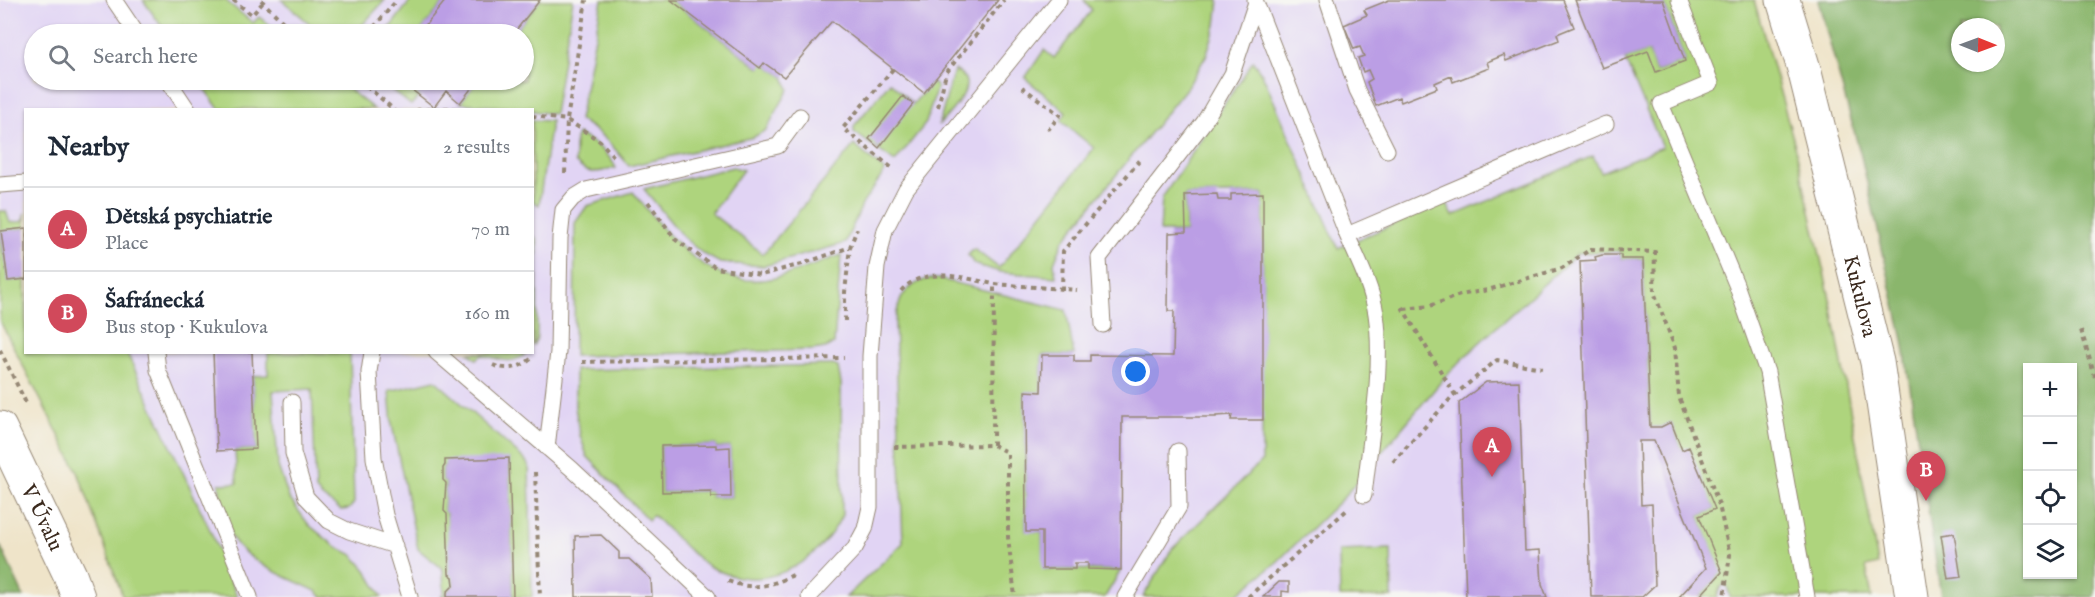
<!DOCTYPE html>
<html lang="en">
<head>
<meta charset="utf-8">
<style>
	:root { --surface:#fff; --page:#f2f2f3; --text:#1f2937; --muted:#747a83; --line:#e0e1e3; --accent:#d1495b }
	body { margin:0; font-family:"IM FELL English",serif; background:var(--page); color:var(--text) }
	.controls { position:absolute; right:18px; bottom:18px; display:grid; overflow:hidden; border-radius:0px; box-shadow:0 2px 4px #0004 }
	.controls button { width:54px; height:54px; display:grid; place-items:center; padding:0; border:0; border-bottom:2px solid var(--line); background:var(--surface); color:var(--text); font:30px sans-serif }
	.compass { position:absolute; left:1951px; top:18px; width:54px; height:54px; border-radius:50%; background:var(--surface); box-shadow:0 2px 4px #0004; rotate:91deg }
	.you { position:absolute; left:1136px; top:372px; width:21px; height:21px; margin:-15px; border:4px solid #fff; border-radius:50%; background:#1a73e8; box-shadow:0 0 0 9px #1a73e833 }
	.badge { display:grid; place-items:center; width:39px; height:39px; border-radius:50%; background:var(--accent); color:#fff; font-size:20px; font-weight:700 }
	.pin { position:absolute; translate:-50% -50px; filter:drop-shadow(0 2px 3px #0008) }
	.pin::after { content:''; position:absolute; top:32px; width:21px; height:18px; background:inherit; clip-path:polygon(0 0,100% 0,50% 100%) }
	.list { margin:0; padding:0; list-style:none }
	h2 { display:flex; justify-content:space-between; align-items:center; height:78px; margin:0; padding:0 24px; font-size:26px }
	h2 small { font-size:20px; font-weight:400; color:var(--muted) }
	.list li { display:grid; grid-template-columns:39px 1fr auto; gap:18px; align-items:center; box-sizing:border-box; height:84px; padding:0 24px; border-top:2px solid var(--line) }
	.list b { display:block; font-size:22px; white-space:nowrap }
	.list p { margin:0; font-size:20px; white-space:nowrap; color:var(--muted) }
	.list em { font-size:20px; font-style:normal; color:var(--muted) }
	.icon { flex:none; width:33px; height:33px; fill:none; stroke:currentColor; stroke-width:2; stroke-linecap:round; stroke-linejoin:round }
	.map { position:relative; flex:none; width:2095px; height:597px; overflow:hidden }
	.search { position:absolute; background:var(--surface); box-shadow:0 2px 4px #0004; left:24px; top:24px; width:510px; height:66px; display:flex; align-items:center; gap:15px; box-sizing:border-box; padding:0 21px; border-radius:33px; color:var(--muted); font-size:22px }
	.panel { position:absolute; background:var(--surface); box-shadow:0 2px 4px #0004; left:24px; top:108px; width:510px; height:246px; border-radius:0px }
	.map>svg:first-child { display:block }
	.built { fill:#e1d4f4; fill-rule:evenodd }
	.green { fill:#aed47d; stroke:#747f4e; stroke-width:1.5; fill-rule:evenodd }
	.forest { fill:#8ab66c; stroke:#627045; stroke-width:1.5; fill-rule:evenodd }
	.building { fill:#bb9ee5 }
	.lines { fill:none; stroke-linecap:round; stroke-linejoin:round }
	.lane-casing { stroke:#958774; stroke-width:17 }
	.secondary-casing { stroke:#958774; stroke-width:35 }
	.primary-casing { stroke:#958774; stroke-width:35 }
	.path { stroke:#958774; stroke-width:4; stroke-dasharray:4.5 4.5; stroke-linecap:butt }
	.lane { stroke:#fff; stroke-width:15 }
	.secondary { stroke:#fff; stroke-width:33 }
	.primary { stroke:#fff; stroke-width:33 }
	.labels { text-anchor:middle; stroke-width:5; stroke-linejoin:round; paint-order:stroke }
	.street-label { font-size:21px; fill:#3b2a1e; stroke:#f6f6f2 }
</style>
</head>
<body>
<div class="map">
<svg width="2095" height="597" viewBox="0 0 2095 597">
	<rect width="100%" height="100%" fill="#f6f6f2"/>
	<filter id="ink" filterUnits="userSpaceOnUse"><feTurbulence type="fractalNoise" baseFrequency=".0167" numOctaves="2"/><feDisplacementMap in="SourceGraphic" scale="12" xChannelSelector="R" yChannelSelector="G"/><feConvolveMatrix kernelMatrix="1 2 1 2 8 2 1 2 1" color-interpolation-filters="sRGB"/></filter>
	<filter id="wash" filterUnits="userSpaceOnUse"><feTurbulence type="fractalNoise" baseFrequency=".008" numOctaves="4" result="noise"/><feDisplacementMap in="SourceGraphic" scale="24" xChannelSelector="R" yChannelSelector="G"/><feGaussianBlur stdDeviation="1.35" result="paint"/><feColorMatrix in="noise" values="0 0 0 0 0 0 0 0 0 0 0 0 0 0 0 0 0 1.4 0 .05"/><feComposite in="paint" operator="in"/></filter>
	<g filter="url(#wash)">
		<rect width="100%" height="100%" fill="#efe4c9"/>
		<path class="built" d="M0 0H1693L1786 597H123L78 472 0 321ZM34 34H524V80H34ZM26 110H532V352H26Z"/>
		<path class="green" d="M143 0H225L253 23 259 17 281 34H167Z
			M282 0H385L354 34H322Z
			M411 0H446L418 34H385Z
			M540 0H573L554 114 533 111 532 110 460 103 478 80H524V34H513Z
			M602 0H671L759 68 764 63 784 77 789 89 766 130 754 137 629 166C614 147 600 131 579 120Z
			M1084 0H1219L1216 25 1206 56 1188 86 1063 241 1054 263 1056 277 1000 272 974 264 968 255 974 249 999 268 1094 148 1061 121 1066 112 1025 78 1044 50 1054 58 1092 10Z
			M1663 0H1754L1794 142 1831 303 1878 564 1866 567 1872 597H1730L1726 582 1720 588 1717 597H1699L1721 572 1699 516 1715 509 1682 450 1671 423 1661 427H1650L1643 259H1621L1620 251 1578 253 1477 345 1445 377 1343 498 1277 562 1234 597H1143L1172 549 1262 461 1263 193 1185 195 1186 232H1160L1162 198 1253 61 1263 76 1338 248 1446 202 1453 216 1593 156 1601 172 1662 147 1625 59 1648 51 1656 72 1685 61Z
			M954 70C984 82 950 112 939 125Z
			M198 80H336L374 109H219Z
			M381 80H406L404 83 420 95 411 105 384 84Z
			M890 82 913 104 932 82 937 87 926 123 895 162 854 132V126Z
			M532 120 551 121 539 205 533 201Z
			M577 134C592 140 609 153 616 168 598 172 589 177 575 162V141Z
			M854 145 885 171 863 203 845 243 764 266 720 263 702 253 683 237 644 189 733 167 743 170 711 213 763 254Z
			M633 192C667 235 711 293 775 278 797 272 819 263 841 255L834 344 825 348 813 350 574 356 575 223 587 206Z
			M0 211H6L10 223 24 221V214H25V228L1 232 8 281 25 279 26 352 127 353 211 532 237 597H123L78 472 0 321Z
			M533 236 537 239V338L533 346Z
			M927 279H939L1066 310 1074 355H1042L1041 392H1025L1026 531 1042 532 1043 569 1121 570 1105 597H846L903 543 895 322C899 298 903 287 927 279Z
			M268 353H350L354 503 349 509 341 510 321 496 316 490 312 389 273 391 278 466 289 498 309 525 335 546 353 555 366 570 382 597H322L316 591C291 579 248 563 233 539 223 523 221 502 219 484L237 483 235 450 256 449 253 376 268 375Z
			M469 353H527C512 366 500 359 482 355L476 359Z
			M833 365 838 367 841 383 842 515C818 566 760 597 707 565 689 553 669 530 653 515L648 520 587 456 580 435 575 407V370ZM716 445V448L730 447 731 497H711V491L662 492 661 446Z
			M435 380 526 461 529 466 532 597H513L509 459 445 465 443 468V480L446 483 444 511 447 514 454 585 447 592V597H441L444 593 443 569 418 549 392 425 389 391Z
			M1391 549 1392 597H1340L1339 551Z"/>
		<path class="forest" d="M1818 0H2095V597H1941L1903 340 1861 156ZM1960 27H1996V63H1960ZM2028 368H2072V574H2028Z
			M0 545 24 597H0Z"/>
		<g id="blocks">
			<path class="building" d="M446 0H540L513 34H418Z
				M671 0H998L924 93 832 21 784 77 764 63 760 68Z
				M1389 0H1563L1574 27 1557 34 1559 40 1506 61 1504 55 1487 62 1489 68 1453 82 1451 76 1435 83 1437 88 1401 102 1399 97 1376 106 1367 82 1372 79 1368 70 1363 72 1358 58 1364 56 1360 47 1354 49 1344 25 1367 15 1364 10Z
				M1575 0H1663L1685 61 1656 72 1648 51 1602 68Z
				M406 80H478L460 103 446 91 434 107 403 83Z
				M903 96 913 104 879 148 869 139Z
				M1263 193V420H1231L1232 415 1216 416V417H1122L1121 570 1088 569V563H1075V569H1042V532H1026L1025 391 1041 392 1042 355H1074V361H1090V355L1173 356 1174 311H1168L1169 233 1186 232 1185 195 1217 194 1218 200H1231V194Z
				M26 228V279L8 281 1 231Z
				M1602 255H1621V259H1643L1650 427H1661L1671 422 1682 450 1689 447 1715 509 1699 516 1722 572 1699 597H1679L1706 568 1654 441H1639L1641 505 1652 504 1655 585 1642 597H1591L1580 261 1596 260 1595 257Z
				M213 352H252L256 449 217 451Z
				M1519 381 1525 551 1540 550 1542 584 1547 597H1466L1459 403 1486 382Z
				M716 445V448L730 447 731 497H711V491L662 492 661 446Z
				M509 458 513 597H447V592L454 585 453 577 449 574 447 514 444 511 446 483 443 480V468L445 465V460Z
				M1954 533 1961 577 1948 579 1941 535Z
				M601 535 619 552V559H629L651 579 652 597H576L575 536Z
				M1279 582H1289V592L1282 591V597H1263Z"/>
		</g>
	</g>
	<g filter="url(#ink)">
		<use href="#blocks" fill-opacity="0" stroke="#958774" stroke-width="1.5"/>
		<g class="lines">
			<g class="lane-casing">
				<path id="lane" d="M114 0 137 34
					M1255 0 1347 235 1606 124
					M1327 0 1357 90 1387 150
					M1679 0 1711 83 1661 104 1736 284 1767 372 1807 597
					M168 80 188 110
					M0 185 26 183
					M1347 235C1358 260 1372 287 1376 314 1384 370 1370 438 1364 495
					M1103 325 1099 258 1204 122 1232 74 1256 2
					M156 352 158 370 250 597
					M372 352 369 372 374 458 385 515 410 597
					M436 352 572 469 708 597
					M292 402 293 453 306 497 329 521 349 531 395 546
					M547 448 558 352 560 238 563 210 573 198 586 190 778 146 800 116
					M809 597 855 548 865 529 870 507V356L877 267 885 230 906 189 1059 0
					M1125 597 1179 507 1178 451"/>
			</g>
			<g class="secondary-casing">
				<g id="secondary">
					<path id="s1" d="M0 428 70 575 78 597"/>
				</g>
			</g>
			<g class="primary-casing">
				<g id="primary">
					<path id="s2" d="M1783 0 1804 69 1877 362 1912 597"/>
				</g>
			</g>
			<path class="path" d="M233 0 252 15 265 0
				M261 0 286 25 300 34
				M368 34 397 0
				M893 69 843 128 893 169
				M360 80 394 110
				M1022 87 1060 115 1048 130
				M938 107 946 73 1004 0
				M417 110 448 108 465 110
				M532 116 567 120 600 141 614 157
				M565 173 567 120 586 0
				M648 202 676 240 716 268 761 275 802 264 850 247 857 229
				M1062 290 1063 251 1141 159
				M901 291C925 265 963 278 994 284
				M1402 307 1455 395
				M1404 309 1430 306 1460 295 1488 290 1562 268 1591 249 1655 252 1654 292 1675 348 1679 397 1719 505 1730 555 1724 597
				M845 321V292L850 247
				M2081 330 2095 377
				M0 350 27 405
				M582 362 844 358
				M493 365C507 371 520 368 531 359
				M993 445 994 284 1077 290
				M894 447 993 445 1008 453V537L1015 597
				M1393 462 1452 397 1497 360 1542 368
				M535 472 540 597
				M728 581C753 591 771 586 795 574
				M1248 597 1347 510"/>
			<use href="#lane" class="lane"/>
			<use href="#secondary" class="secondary"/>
			<use href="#primary" class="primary"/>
		</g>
	</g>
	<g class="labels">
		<g class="street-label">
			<text dy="7" stroke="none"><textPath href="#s2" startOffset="306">Kukulova</textPath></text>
			<text dy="7" stroke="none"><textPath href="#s1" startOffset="99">V Úvalu</textPath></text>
		</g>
	</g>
</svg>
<div class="controls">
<button>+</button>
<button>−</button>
<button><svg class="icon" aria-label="locate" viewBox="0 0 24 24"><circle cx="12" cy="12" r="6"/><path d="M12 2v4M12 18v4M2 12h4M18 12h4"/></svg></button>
<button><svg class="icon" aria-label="layers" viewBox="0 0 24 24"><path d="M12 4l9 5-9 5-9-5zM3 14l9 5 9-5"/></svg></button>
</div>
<svg class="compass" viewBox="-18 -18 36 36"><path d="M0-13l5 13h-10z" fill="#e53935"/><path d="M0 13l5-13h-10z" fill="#747a83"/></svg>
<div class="you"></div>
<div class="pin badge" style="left:1492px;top:477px">A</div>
<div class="pin badge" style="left:1926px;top:501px">B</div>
<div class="search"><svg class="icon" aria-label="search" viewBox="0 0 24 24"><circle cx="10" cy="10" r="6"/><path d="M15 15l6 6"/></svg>Search here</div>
<section class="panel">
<h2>Nearby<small>2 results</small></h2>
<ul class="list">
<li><span class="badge">A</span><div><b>Dětská psychiatrie</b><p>Place</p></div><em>70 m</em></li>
<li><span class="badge">B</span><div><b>Šafránecká</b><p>Bus stop · Kukulova</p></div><em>160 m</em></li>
</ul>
</section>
</div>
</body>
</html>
